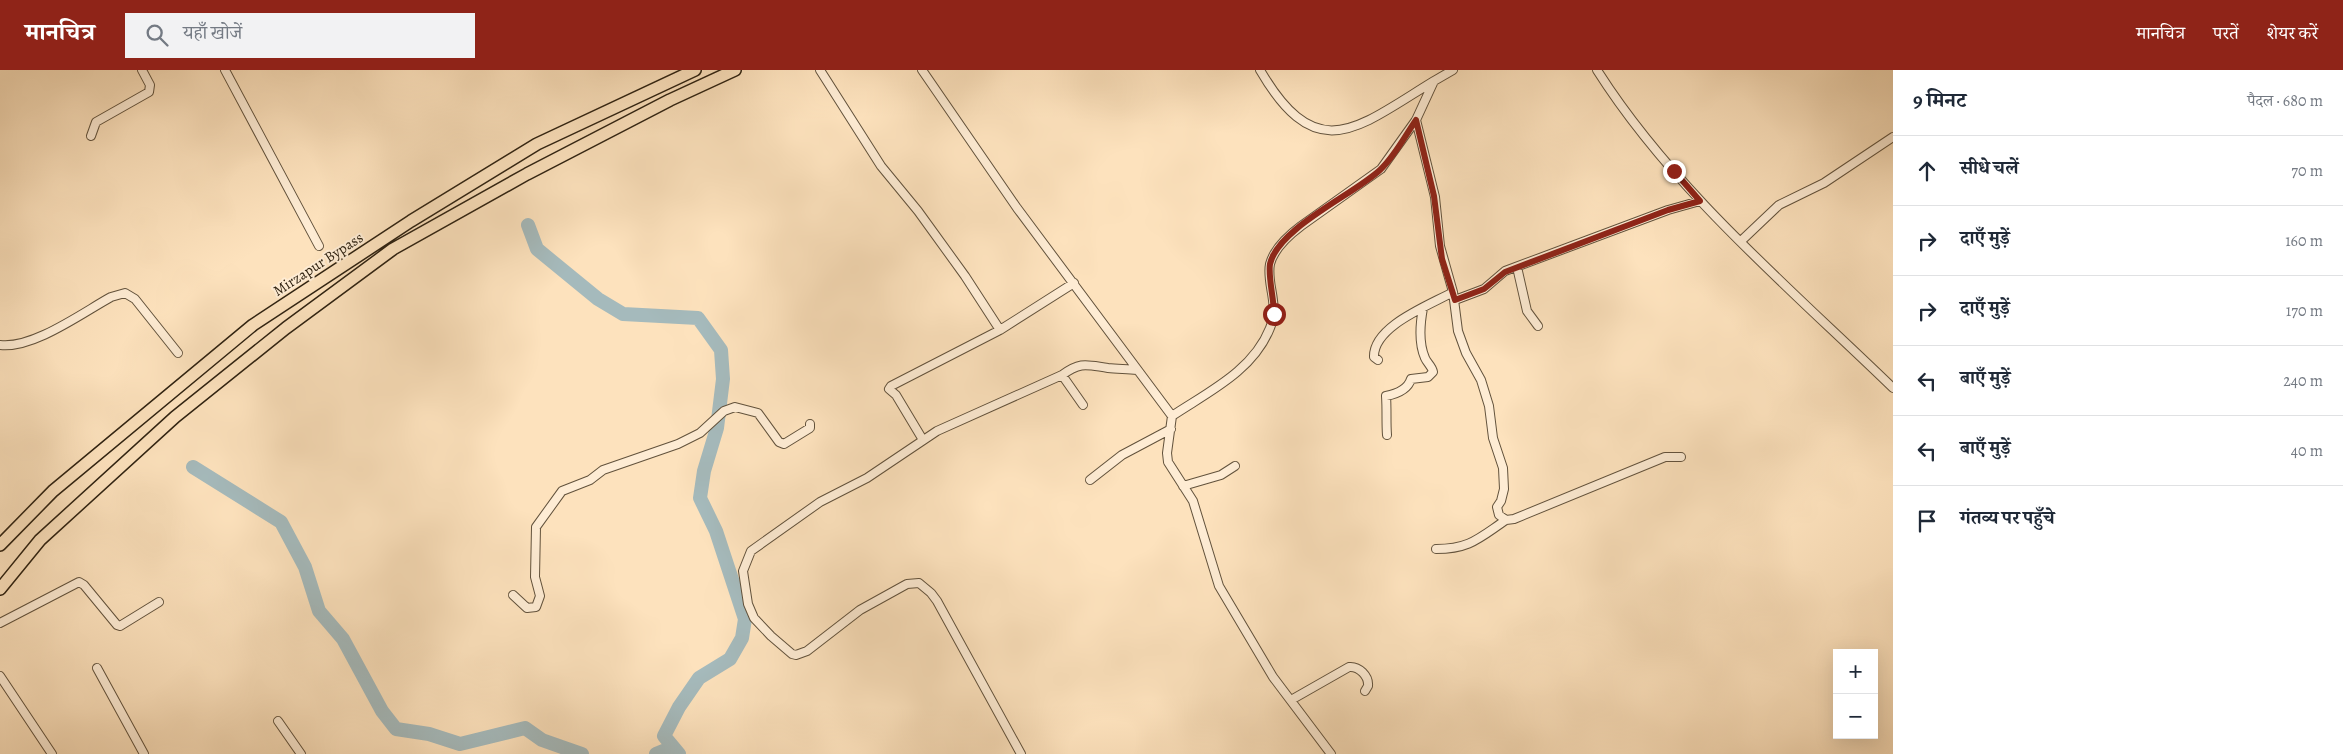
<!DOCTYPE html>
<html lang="hi">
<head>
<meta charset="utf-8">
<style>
	:root { --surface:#fff; --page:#f2f2f3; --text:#1f2937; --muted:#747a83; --line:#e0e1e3; --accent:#8f2418 }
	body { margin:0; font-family:Alegreya,"Noto Serif Devanagari",serif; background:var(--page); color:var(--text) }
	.controls { position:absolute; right:15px; bottom:15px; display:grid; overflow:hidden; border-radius:0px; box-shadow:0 5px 20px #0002 }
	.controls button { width:45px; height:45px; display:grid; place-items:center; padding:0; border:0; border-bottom:1px solid var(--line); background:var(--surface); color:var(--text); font:25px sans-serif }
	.stop { position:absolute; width:15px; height:15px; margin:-11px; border:4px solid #8f2418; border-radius:50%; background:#fff }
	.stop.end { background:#8f2418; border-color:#fff; box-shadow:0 1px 5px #0008 }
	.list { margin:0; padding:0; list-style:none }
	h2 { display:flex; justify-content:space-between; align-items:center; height:65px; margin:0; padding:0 20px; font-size:21px }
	h2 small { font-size:16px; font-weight:400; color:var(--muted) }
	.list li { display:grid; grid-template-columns:32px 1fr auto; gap:15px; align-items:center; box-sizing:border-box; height:70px; padding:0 20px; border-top:1px solid var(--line) }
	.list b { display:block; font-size:19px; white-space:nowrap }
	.list em { font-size:16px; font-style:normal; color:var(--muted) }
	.icon { flex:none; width:28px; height:28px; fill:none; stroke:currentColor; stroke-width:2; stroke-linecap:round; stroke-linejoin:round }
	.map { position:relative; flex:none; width:1893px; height:684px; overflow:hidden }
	header { display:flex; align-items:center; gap:30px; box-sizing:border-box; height:70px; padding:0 25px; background:var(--accent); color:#fff }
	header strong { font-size:24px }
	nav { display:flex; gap:28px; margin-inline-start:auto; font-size:18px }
	.search { width:350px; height:45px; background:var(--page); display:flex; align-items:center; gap:12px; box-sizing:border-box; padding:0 18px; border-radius:0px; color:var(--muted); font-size:19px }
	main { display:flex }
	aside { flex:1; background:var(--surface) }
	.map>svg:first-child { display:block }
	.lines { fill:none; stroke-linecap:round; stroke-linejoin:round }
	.river { stroke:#a5babc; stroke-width:14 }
	.minor-casing { stroke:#62523c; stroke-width:10 }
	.highway-casing { stroke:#2f2211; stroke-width:14 }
	.minor { stroke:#feecd4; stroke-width:8 }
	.highway { stroke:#fde2bd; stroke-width:11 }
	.route { stroke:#8f2418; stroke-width:6 }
	.labels { text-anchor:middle; stroke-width:4; stroke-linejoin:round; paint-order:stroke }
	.street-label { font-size:15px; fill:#2f2211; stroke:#feecd4 }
</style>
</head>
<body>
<header>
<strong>मानचित्र</strong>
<div class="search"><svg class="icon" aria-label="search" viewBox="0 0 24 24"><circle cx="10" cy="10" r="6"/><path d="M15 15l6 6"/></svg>यहाँ खोजें</div>
<nav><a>मानचित्र</a><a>परतें</a><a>शेयर करें</a></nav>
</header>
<main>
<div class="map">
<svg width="1893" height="684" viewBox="0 0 1893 684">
	<rect width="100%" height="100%" fill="#fde2bd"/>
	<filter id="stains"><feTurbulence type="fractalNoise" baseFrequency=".004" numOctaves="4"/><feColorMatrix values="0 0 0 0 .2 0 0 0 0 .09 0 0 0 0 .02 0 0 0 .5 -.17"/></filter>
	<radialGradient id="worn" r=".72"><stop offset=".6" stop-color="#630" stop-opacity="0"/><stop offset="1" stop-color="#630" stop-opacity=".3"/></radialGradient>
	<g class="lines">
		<path class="river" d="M528 155 537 179 598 229 623 244 698 248 721 280 723 309 717 358 704 401 700 428 716 461 745 549 742 568 730 589 699 608 679 637 664 666 679 684
			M193 397 281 452 305 497 319 541 343 569 382 641 396 659 429 664 460 674 525 658 542 670 582 684
			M656 684 673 677"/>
		<g class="minor-casing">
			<path id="minor" d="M225 0 319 176
				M820 0 881 96 918 141 965 206 1000 260
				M922 0 1017 138 1172 346 1167 383 1168 392 1193 431 1219 516 1273 607 1331 684
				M1260 0C1317 98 1357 58 1434 11
				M1597 0C1673 120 1791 219 1893 318
				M1416 50 1435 127 1440 176 1453 222 1458 261 1466 283 1481 310 1489 336 1493 368 1503 398 1504 419 1501 431 1497 437 1499 445 1506 450 1514 449 1665 387H1681
				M91 66 96 52 149 22 150 15 142 0
				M1741 171 1779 135 1824 113 1893 67
				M1517 197 1527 241 1538 256
				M1455 230 1484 219 1505 201 1668 140 1700 131
				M0 275C33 279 82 243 111 227L125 223 135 229 178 283
				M1378 290 1374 287C1373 256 1430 235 1453 222
				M1062 305 1083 335
				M1172 346C1208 322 1253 301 1270 258 1280 235 1266 214 1270 194 1274 179 1289 165 1301 156L1381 99 1416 50 1434 11 1453 0
				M1387 365C1386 352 1387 340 1386 326 1396 324 1408 319 1411 309L1428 307 1433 302C1432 296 1427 293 1425 288 1418 272 1420 254 1423 238
				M923 370 896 325 889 319 891 316 1000 260 1074 213
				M1090 410 1122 385 1171 359
				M1183 416 1221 405 1235 396
				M1436 479C1470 479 1479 468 1506 450
				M513 525 527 538 536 537 540 526 535 507 536 457 562 421 590 410 603 400 678 374 700 363 724 341 735 337 758 343 779 372 784 374 810 358V354
				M0 553 79 512 84 515 117 555 120 556 159 532
				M97 598 144 684
				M0 606 52 684
				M1291 630 1349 597C1359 596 1369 606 1368 616L1365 621
				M278 651 301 684
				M1021 684 937 531 931 523 919 513 907 514 860 540 807 581 796 585 792 584 771 566 754 548 748 534 743 501 751 481 820 432 867 408 937 361 1062 305C1081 291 1087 295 1108 298 1117 299 1127 299 1137 300"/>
		</g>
		<g class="highway-casing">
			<path id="highway" d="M0 475 53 421 253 255 411 151 537 74 695 0
				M0 519 40 470 175 347 286 258 393 179 527 104 670 30 735 0"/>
		</g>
		<use href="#minor" class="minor"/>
		<use href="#highway" class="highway"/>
	</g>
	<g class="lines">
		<path class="route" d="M1274 244C1274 229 1268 207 1270 194 1278 158 1353 125 1380 100 1395 86 1405 66 1416 50L1434 126 1442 189 1455 230 1484 219 1505 202 1668 140 1700 131 1674 101"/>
	</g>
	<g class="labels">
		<g class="street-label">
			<text transform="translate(318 194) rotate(-33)" y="5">Mirzapur Bypass</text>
		</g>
	</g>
	<rect width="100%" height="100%" filter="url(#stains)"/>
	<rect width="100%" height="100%" fill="url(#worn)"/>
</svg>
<div class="controls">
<button>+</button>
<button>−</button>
</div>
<div class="stop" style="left:1274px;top:244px"></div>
<div class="stop end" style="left:1674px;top:101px"></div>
</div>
<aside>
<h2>9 मिनट<small>पैदल · 680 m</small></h2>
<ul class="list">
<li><svg class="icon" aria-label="ahead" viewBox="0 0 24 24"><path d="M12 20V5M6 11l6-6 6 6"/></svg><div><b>सीधे चलें</b></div><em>70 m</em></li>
<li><svg class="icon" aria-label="right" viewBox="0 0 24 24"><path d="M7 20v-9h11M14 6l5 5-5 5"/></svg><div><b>दाएँ मुड़ें</b></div><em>160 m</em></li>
<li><svg class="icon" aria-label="right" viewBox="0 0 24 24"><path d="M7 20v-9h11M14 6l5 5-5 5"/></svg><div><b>दाएँ मुड़ें</b></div><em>170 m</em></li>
<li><svg class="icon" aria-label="left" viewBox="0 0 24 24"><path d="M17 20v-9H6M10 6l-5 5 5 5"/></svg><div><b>बाएँ मुड़ें</b></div><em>240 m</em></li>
<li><svg class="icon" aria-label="left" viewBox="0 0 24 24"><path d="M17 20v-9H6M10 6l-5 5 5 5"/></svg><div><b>बाएँ मुड़ें</b></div><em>40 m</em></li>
<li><svg class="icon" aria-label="arrive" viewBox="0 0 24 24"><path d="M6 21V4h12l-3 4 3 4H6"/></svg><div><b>गंतव्य पर पहुँचे</b></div></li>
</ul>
</aside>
</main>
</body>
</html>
